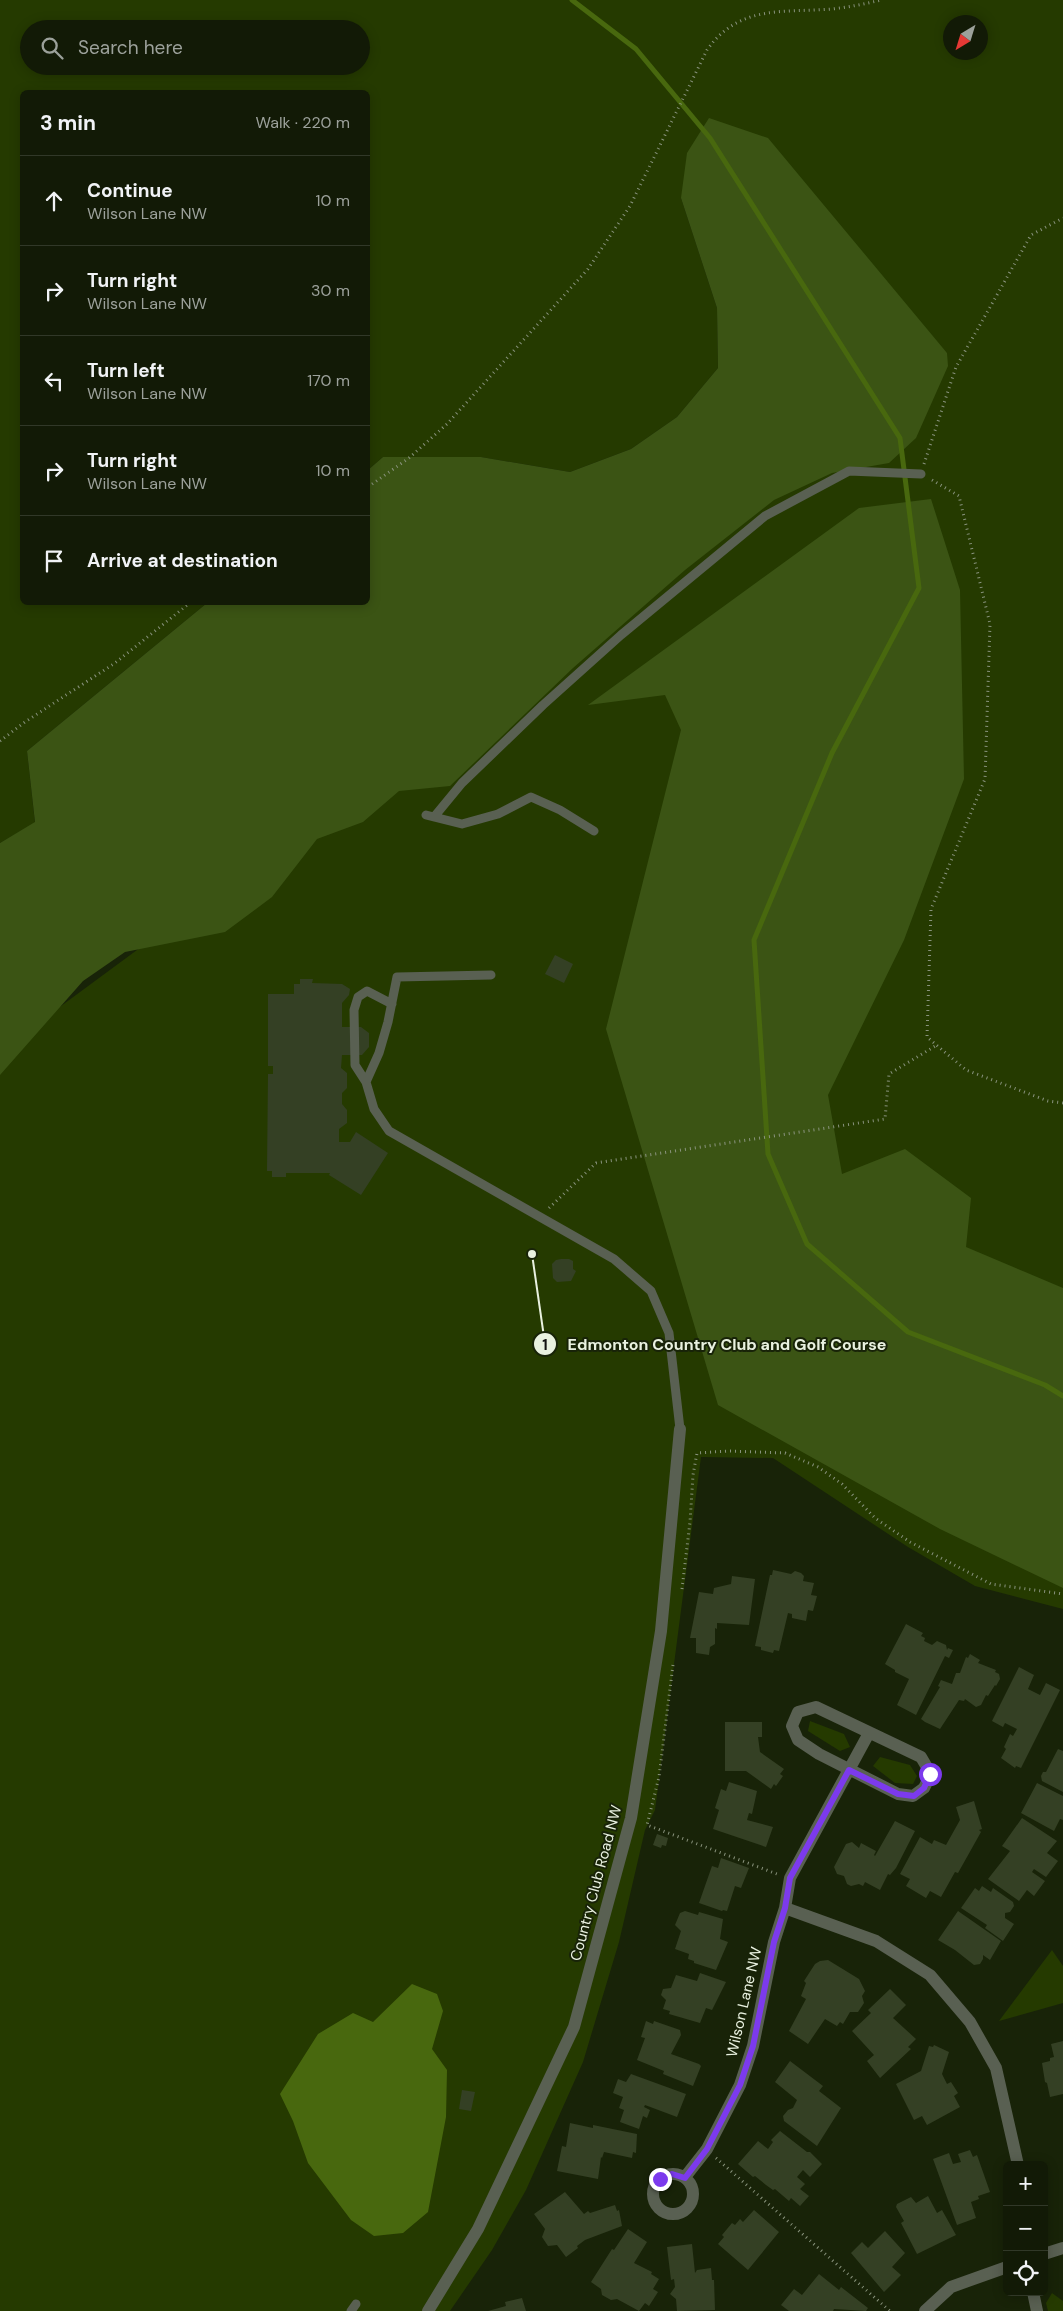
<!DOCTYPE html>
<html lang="en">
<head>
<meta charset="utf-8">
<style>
	:root { --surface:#121a06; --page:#1b2310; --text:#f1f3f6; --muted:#9ca19b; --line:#313828 }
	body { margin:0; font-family:"DM Sans",sans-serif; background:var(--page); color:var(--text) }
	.controls { position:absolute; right:15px; bottom:15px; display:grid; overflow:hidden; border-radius:8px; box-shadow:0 2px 12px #0003 }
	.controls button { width:45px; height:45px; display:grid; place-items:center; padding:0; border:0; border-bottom:1px solid var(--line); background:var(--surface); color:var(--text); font:25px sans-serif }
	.compass { position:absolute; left:943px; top:15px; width:45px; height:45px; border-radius:50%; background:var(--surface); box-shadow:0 2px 12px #0003; rotate:218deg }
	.stop { position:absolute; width:15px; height:15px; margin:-11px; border:4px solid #7c3aed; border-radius:50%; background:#fff }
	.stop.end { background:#7c3aed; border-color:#fff; box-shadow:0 1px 5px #0008 }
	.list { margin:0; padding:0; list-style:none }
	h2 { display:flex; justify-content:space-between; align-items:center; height:65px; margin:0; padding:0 20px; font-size:21px }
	h2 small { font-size:16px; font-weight:400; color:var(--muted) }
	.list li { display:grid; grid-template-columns:32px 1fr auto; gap:15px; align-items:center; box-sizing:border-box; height:90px; padding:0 20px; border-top:1px solid var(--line) }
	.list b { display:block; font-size:19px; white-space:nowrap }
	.list p { margin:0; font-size:16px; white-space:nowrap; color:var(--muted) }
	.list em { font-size:16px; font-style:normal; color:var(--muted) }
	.icon { flex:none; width:28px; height:28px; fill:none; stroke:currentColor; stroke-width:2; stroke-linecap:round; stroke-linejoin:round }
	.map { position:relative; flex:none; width:1063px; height:2311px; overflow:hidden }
	.search { position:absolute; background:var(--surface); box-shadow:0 2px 12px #0003; left:20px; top:20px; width:350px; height:55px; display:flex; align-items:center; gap:12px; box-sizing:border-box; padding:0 18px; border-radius:28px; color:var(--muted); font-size:19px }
	.panel { position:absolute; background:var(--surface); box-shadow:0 2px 12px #0003; left:20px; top:90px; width:350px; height:515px; border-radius:8px }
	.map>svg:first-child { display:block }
	.green { fill:#253a00; fill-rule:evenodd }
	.forest { fill:#3b5414 }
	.water { fill:#48680e }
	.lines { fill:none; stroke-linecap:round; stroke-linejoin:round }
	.stream { stroke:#48680e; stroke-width:5 }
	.building { fill:#344024 }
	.path { stroke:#89937d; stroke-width:3; stroke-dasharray:1 4; stroke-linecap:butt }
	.lane { stroke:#596052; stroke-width:9 }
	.street { stroke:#596052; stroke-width:12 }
	.route { stroke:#7c3aed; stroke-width:6 }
	.labels { text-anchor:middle; stroke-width:4; stroke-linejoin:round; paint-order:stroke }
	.street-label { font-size:15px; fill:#e9f1e0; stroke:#182308 }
	.leader { fill:none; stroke:#e9f1e0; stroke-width:2 }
	.callout-dot { fill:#e9f1e0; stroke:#182308; stroke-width:2 }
	.mark-label { font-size:15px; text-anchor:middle; font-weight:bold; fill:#111 }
	.callout-label { font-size:16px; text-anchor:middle; font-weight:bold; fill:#e9f1e0; stroke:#182308; stroke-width:4; stroke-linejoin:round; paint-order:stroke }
</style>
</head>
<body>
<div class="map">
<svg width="1063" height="2311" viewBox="0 0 1063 2311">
	<rect width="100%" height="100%" fill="#182308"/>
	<path class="green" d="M0 0H1063V1609L975 1586 908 1547 773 1458 701 1457 655 1810 645 1830 619 1942 583 2062 526 2190 492 2250 450 2311H0V1051L947 353 681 198 717 308 718 368 677 417 631 449 570 472 481 457H383L368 470V92H22V602L207 603 27 751 35 823 0 843ZM950 22H980V52H950ZM29 29H361V66H29Z
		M810 1721 844 1734 850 1747 840 1751 808 1731Z
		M880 1757 910 1765 917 1776 913 1784 895 1783 873 1766Z
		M1052 1950 1063 1966V2003L999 2021Z
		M1052 2293 1063 2301V2311H1048L1046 2303Z"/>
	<path class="forest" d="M709 118 768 138 947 353 948 366 916 438 889 463 832 473 774 500 685 570 573 668 450 786 399 791 363 822 317 839 272 897 225 932 125 952 83 981 0 1075V843L35 822 27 751 207 603 368 602V470L383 457H481L570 472 631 449 677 417 718 368 717 308 681 198 687 153Z
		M931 499 960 590 964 779 904 940 828 1095 842 1174 905 1149 971 1198 966 1247 1063 1288V1588L940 1529 718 1405 606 1029 681 730 665 695 588 705 859 508Z"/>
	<path class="water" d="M412 1984 437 1994 443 2011 432 2049 447 2070 446 2117 428 2212 403 2233 374 2236 351 2220 308 2163 293 2121 280 2094 318 2034 353 2013 373 2022Z"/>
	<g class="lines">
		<path class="stream" d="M572 0 636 49 710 138 900 438 919 588 832 753 754 940 768 1154 807 1244 908 1332 1045 1385 1063 1396"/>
	</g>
	<path class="building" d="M555 955 573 964 564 983 545 974Z
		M300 979H313L312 983 342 984 350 989 349 995 342 1003V1027H361L369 1033V1047L362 1055H342L341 1068 347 1073V1088L342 1093V1104L347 1110V1123L339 1129V1142H350L356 1132 388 1153 361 1195 329 1175 330 1173H286V1177H272V1171H267L268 1074H273V1066H268V994H294V984H300Z
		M561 1259H569L573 1261V1269L576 1271 571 1281 557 1282 553 1278 552 1264 556 1260Z
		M773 1570 791 1574 795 1571 801 1573 804 1576 803 1581 814 1583 811 1595 817 1596 813 1611 808 1610 806 1621 792 1618V1614L788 1613 779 1651 774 1650 773 1653 761 1650V1647L755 1646 770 1575H772Z
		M732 1576 755 1579 749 1625 717 1623V1629L715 1628V1644L710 1647 709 1655 696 1653V1638H690L699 1592 713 1594 714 1588 731 1584Z
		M906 1624 923 1633 921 1636 925 1638 924 1641 932 1645 937 1641 946 1645 947 1650 948 1648 953 1650 949 1658 945 1656 916 1715 897 1705 909 1679 895 1672V1670L885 1664Z
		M970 1654 980 1660 978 1663 996 1670 995 1672 999 1674 1000 1679 996 1686 995 1685 988 1696 986 1695 981 1705 976 1707 965 1699 964 1701 959 1700 940 1729 925 1722 921 1719 940 1687 938 1686 941 1680 952 1684 956 1673H960L966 1657 968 1658Z
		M1019 1667 1034 1675 1028 1689 1040 1695 1046 1683 1060 1690 1021 1768 1016 1766 1015 1768 1001 1758 1006 1749 1004 1747 1010 1734 1013 1736 1017 1729 1005 1723 1003 1727 992 1721Z
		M725 1722H762V1737H758L760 1752 784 1769 780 1774 783 1776 776 1786 774 1784 771 1789 746 1771H725Z
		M1058 1749 1063 1751V1792L1042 1781 1041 1776 1043 1772H1046Z
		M729 1782 757 1791 752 1814 749 1813 747 1820 773 1827 766 1847 713 1829 719 1810 715 1808 721 1789 726 1791Z
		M1037 1783 1063 1796V1820L1060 1819 1054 1831 1021 1813Z
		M974 1801 982 1829 979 1830 981 1832 958 1873 955 1872 941 1897 930 1891 926 1898 906 1886 910 1879 900 1874 920 1837 932 1844 934 1840 946 1845 960 1820 956 1807Z
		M1022 1818 1057 1841 1047 1853 1058 1861 1046 1877 1034 1869 1032 1872 1045 1881 1034 1896 1027 1890 1019 1901 988 1879 1010 1851 1002 1846Z
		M895 1821 915 1831 896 1868 890 1875 888 1874 880 1890 865 1882 863 1886 859 1884 851 1886 847 1884 844 1876 837 1874 834 1867 846 1844 852 1842 859 1848 861 1843 876 1851 874 1855 875 1856Z
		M657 1834 668 1838 666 1846 662 1845 661 1848 653 1845Z
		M721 1858 749 1868 741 1888 735 1886 727 1911 723 1910 722 1911 699 1903 712 1866 718 1868Z
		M982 1886 991 1892 993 1888 1013 1902 1014 1906 1010 1912 1005 1913V1918L1014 1924 1003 1941 985 1928 987 1925 961 1908 975 1888 979 1891Z
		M685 1911 698 1915 699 1912 723 1919 720 1939 728 1942 716 1970 694 1963V1961L688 1959 689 1954 675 1949 681 1931 675 1925 680 1913Z
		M958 1911 1001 1941 990 1960 983 1955V1959L980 1964 974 1965 955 1950 938 1940Z
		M828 1960 859 1979 865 1991 862 1996 864 2003 858 2012H850L843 2024 840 2022 837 2026 825 2019 808 2044 789 2031 806 1999 801 1996 806 1983 804 1981 815 1964 820 1961Z
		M700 1973 726 1982 712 2010 706 2008 700 2023 669 2014 670 2011 663 2009 666 2000 661 1995 663 1989 671 1988 676 1975 697 1981Z
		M890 1989 906 2005 893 2018 916 2039 908 2047 911 2049 880 2078 867 2061 874 2055 852 2031 871 2013 868 2010Z
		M646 2021 653 2024 654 2021 680 2030 681 2035 671 2054 699 2064 701 2066 693 2086 663 2074 664 2071 637 2060 645 2038 641 2037Z
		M1063 2041V2094L1050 2097 1047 2083 1045 2082 1042 2063 1050 2061V2058L1054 2057 1051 2044Z
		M934 2045 949 2052 942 2074 947 2084 951 2082 958 2093 954 2096 960 2107 927 2125 922 2116 914 2120 896 2084 921 2071 929 2046 933 2047Z
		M790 2061 823 2086 819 2091 841 2108 817 2146 784 2121 783 2116 788 2110 793 2108 797 2100 775 2082Z
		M631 2074 686 2094 677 2117 645 2105 644 2107 650 2110 647 2118 643 2116 639 2129 620 2122 624 2110 619 2108 623 2097 613 2093 618 2079 626 2082Z
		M462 2090 475 2092 471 2111 459 2109Z
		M570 2123 593 2128V2125L637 2134 636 2153 633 2152 632 2158 604 2152 602 2158 601 2157 598 2179 557 2171 562 2146 566 2147Z
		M780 2131 807 2152H810L822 2164 810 2177 803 2170 797 2177 805 2184 800 2189 809 2196 800 2206 791 2198 789 2201 775 2189 773 2190 766 2185 755 2176 753 2177 738 2164 758 2141 768 2149 773 2142 771 2140Z
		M970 2150 973 2157 977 2155 990 2192 978 2196 979 2199 971 2202 976 2218 957 2225 933 2159 949 2153 953 2164 961 2162 958 2154Z
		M565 2192 584 2214 588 2211 590 2213 615 2205 617 2211 619 2210 622 2226 585 2240 577 2246 578 2248 566 2257 557 2245 548 2246 542 2237 545 2229 534 2214Z
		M928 2196 937 2213 942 2210 956 2235 917 2254 901 2223 904 2221 896 2207 897 2204 911 2197 916 2203Z
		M754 2210 779 2232 748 2270 718 2244 724 2237 722 2235 732 2223 735 2225 740 2219 743 2222Z
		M628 2229 647 2242 634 2263 652 2272 651 2274 659 2279 653 2289 658 2292 649 2306 645 2303 639 2311 617 2299 611 2300 602 2295 601 2289 591 2282 612 2249 614 2250Z
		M885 2231 905 2253 892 2267 901 2275 884 2292 851 2253 862 2242 868 2248Z
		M692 2244 695 2273 697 2270 711 2268 712 2280H714L715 2310 677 2311 676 2299 670 2294 675 2287 674 2279 671 2280 667 2247Z
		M819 2274 839 2290 841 2287 868 2308 866 2311 834 2309 833 2311H789L781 2305 794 2289 802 2295Z
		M522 2298 526 2311H488L506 2306 505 2302Z"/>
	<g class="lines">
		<path class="path" d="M924 464 956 367 1031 235 1063 218
			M932 480 959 496 990 624 985 779 931 909 927 1037 966 1070 1048 1101 1063 1103
			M368 487 409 458 447 424 588 269 630 206 707 50C739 4 784 13 832 9 849 7 865 4 881 0
			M0 741 25 722 115 663 191 602
			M549 1208 596 1163 885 1119 889 1074 937 1045
			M682 1589 690 1522 693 1475 697 1453 728 1451 785 1453 818 1467 842 1484 875 1518 910 1542 991 1584 1063 1594
			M673 1665 659 1777 647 1825 777 1874
			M716 2158 890 2311"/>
		<path class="lane" d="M426 815 462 824 498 814 531 797 560 810 594 831
			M434 817 462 783 543 705 621 635 765 516 849 471 921 474
			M491 975 397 977 388 1022 379 1053 366 1082 374 1109 389 1131 614 1259 651 1291 669 1333 680 1429
			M366 1082 355 1065 354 1010 358 997 367 991 392 1004
			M351 2311 356 2304"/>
		<path class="street" d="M816 1707 921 1757 931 1774 924 1788 913 1796 898 1794 819 1754 798 1740 792 1726 798 1712Z
			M785 1908 876 1941 930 1975 970 2022 996 2068 1018 2165
			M653 2194a20 20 0 1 1 40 0a20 20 0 1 1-40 0Z
			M685 2177 707 2149 740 2085 753 2046 774 1942 785 1908 790 1878 869 1733
			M1044 2254 1063 2248
			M1033 2292 1037 2311
			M428 2311 478 2229 574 2027 631 1818 661 1631 680 1429
			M925 2311 951 2287 1007 2267"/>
	</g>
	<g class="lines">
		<path class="route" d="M660 2179 672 2174 685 2178 707 2149 740 2085 753 2046 774 1942 785 1908 790 1878 849 1770 898 1794 914 1796 924 1788 930 1774"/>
	</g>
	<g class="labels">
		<g class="street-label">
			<text transform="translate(596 1883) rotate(-75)" y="5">Country Club Road NW</text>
			<text transform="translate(744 2002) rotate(-77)" y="5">Wilson Lane NW</text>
		</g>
	</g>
	<path class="leader" d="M532 1254L545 1344"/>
	<g class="callout-dot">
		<circle cx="532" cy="1254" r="5"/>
		<circle cx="545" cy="1344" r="12"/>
	</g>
	<g class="mark-label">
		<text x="545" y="1350">1</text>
	</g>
	<g class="callout-label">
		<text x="727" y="1350">Edmonton Country Club and Golf Course</text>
	</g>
</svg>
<div class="controls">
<button>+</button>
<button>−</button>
<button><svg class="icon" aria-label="locate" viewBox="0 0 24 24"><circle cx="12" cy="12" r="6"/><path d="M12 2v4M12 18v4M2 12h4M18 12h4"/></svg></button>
</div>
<svg class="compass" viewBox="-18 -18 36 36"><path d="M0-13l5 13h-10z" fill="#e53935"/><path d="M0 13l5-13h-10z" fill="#9ca19b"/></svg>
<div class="stop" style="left:930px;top:1774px"></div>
<div class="stop end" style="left:660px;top:2179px"></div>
<div class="search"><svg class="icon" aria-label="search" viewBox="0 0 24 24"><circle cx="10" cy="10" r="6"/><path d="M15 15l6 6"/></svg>Search here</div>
<section class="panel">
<h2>3 min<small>Walk · 220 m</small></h2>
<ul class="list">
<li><svg class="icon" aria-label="ahead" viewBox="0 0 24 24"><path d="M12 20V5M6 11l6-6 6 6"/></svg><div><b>Continue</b><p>Wilson Lane NW</p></div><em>10 m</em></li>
<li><svg class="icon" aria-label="right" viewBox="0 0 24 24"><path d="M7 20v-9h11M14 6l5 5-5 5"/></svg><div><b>Turn right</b><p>Wilson Lane NW</p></div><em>30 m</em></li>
<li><svg class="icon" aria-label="left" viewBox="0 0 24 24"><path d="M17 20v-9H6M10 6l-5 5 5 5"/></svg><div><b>Turn left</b><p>Wilson Lane NW</p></div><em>170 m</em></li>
<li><svg class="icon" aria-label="right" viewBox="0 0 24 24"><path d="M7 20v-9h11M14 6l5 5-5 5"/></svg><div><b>Turn right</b><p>Wilson Lane NW</p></div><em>10 m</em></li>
<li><svg class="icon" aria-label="arrive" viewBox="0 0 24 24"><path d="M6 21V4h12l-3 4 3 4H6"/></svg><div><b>Arrive at destination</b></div></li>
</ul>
</section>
</div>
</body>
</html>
